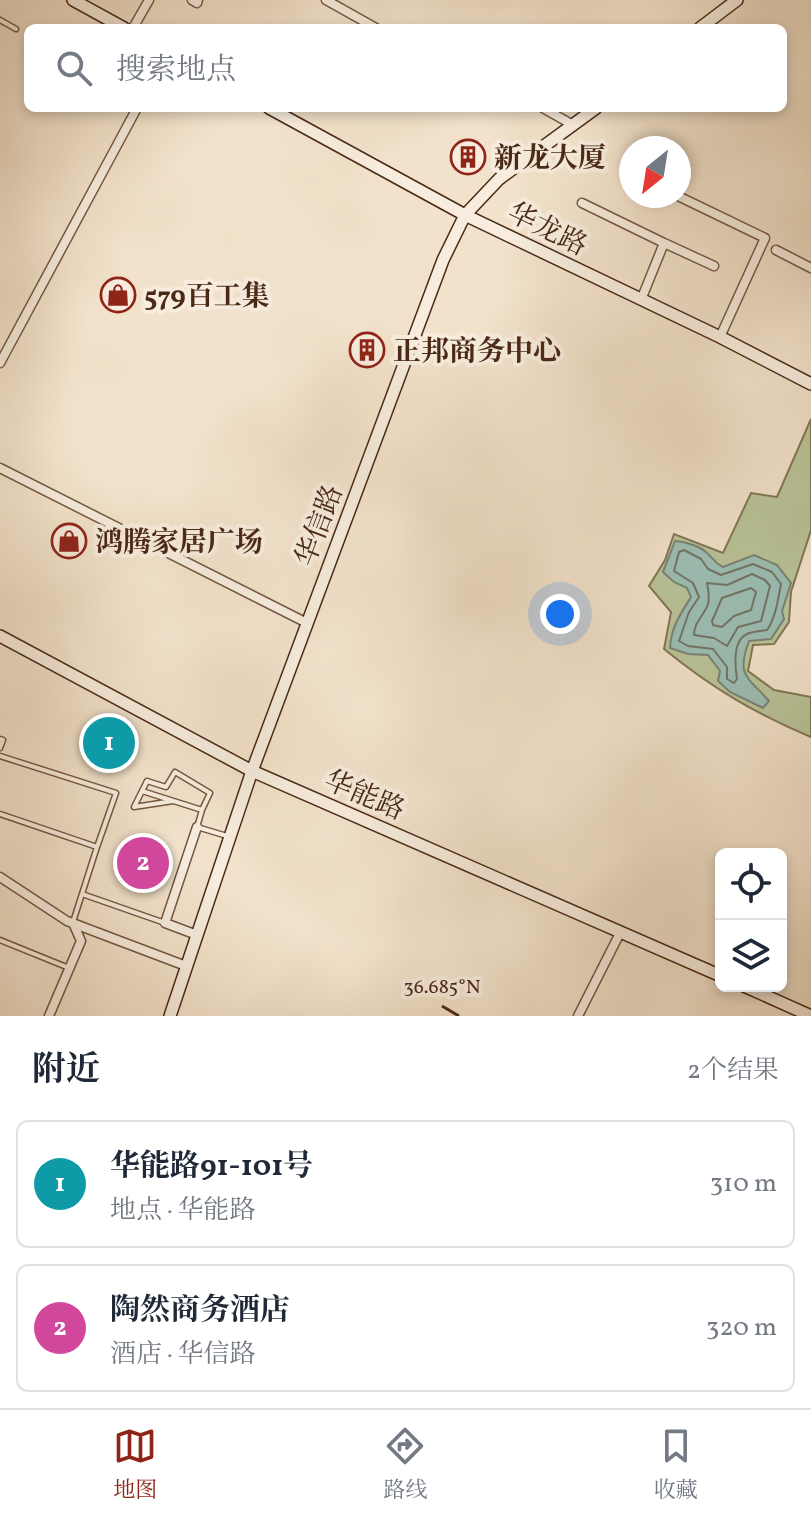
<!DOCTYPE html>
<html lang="zh">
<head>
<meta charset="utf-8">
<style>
	:root { --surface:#fff; --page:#f2f2f3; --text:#1f2937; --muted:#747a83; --line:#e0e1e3; --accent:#8f2418 }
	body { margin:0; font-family:Vollkorn,"Noto Serif SC",serif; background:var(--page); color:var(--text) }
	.controls { position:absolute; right:24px; bottom:24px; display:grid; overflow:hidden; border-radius:12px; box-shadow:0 4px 12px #0003 }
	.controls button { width:72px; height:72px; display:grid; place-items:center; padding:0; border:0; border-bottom:2px solid var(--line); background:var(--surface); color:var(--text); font:40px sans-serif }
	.compass { position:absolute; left:619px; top:136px; width:72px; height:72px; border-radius:50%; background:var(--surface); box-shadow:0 4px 12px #0003; rotate:210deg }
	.you { position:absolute; left:560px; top:614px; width:28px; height:28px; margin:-20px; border:6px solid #fff; border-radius:50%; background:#1a73e8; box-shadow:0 0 0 12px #1a73e833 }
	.badge { display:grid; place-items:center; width:52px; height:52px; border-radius:50%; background:var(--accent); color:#fff; font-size:26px; font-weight:700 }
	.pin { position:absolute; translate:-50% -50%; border:4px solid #fff; box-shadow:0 2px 8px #0006 }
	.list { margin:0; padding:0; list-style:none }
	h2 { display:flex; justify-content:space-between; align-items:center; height:104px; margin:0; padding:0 32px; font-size:34px }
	h2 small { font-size:26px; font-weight:400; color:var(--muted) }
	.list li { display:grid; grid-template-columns:52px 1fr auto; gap:24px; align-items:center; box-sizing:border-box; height:128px; margin:0 16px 16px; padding:0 16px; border:2px solid var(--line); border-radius:12px }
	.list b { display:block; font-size:30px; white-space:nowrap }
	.list p { margin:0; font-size:26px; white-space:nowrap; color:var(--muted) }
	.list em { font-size:26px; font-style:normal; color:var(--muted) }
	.icon { flex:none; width:44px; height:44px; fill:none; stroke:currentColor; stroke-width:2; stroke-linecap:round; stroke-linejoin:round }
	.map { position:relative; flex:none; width:811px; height:1016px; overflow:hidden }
	.search { position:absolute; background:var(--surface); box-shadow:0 4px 12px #0003; left:24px; right:24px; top:24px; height:88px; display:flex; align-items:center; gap:20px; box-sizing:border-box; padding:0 28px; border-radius:12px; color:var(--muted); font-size:30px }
	.sheet { height:392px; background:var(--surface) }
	nav { display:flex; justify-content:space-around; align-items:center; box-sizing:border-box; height:112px; border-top:2px solid var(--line); background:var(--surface); font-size:22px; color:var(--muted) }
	nav a { display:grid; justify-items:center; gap:4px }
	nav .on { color:var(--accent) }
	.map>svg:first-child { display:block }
	.green { fill:#b9c398; stroke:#827656; stroke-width:2 }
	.water { fill:#9bbeb4; stroke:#7b8274; stroke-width:2 }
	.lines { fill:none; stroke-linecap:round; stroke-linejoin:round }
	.shore { stroke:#727464; stroke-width:2 }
	.lane-casing { stroke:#745742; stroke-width:7 }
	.street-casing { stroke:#745742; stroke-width:11 }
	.secondary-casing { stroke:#4a2915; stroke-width:14 }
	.lane { stroke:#f7ecdd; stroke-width:4 }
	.street { stroke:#f7ecdd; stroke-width:8 }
	.secondary { stroke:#f7ecdd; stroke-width:11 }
	.ticks { fill:none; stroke:#4a2915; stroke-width:3 }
	.labels { text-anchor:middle; stroke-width:8; stroke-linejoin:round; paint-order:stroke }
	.poi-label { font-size:28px; font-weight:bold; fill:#4a2915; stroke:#f7ecdd; text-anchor:start }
	.street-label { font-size:28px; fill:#4a2915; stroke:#f7ecdd }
	.ticks-label { font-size:20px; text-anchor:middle; fill:#4a2915; stroke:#f7ecdd; stroke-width:8; stroke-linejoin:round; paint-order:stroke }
</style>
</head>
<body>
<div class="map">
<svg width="811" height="1016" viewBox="0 0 811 1016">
	<rect width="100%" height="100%" fill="#f2e2cb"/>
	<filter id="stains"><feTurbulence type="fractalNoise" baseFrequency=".0025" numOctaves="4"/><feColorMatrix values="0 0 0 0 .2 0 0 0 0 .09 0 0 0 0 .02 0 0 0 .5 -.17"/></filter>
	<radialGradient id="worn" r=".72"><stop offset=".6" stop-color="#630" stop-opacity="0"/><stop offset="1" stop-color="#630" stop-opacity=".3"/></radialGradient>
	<path class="green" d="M811 419V530L791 592 789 622 774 644 753 645 748 671 774 690 811 697V737C754 713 712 688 664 649L671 612 649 586 665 560 674 534 723 553 751 493 777 497Z"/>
	<path class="water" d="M675 541C686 542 700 546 707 553 714 559 714 563 723 567L754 555 777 565 791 583 782 611 784 619 771 639 749 641C736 676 747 676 769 701L763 708 730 692 718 681 720 671 708 655 688 654 670 648C671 627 681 613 691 597L687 588 674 582 663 572Z"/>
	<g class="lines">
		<path class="shore" d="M684 550 701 559 708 569 721 575 753 564 772 572 781 584C778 599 776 617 767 630 762 631 753 631 747 634 732 641 735 666 737 679L734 683 727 679V667L713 649 688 646 679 641 689 612 699 597 693 583 674 571 679 552Z
			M752 574 765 580 770 586 761 621 738 627 727 646 714 638 694 635C694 622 704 616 708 604 710 597 708 589 707 583L727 585Z
			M751 588 756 592 751 610 734 616 722 627 713 625 712 621 722 598Z"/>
		<g class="lane-casing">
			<path id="lane" d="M0 20 16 29
				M0 739 3 740 0 748
				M0 756 116 793 97 847
				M142 791 147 781 166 787 175 772 210 793 202 810
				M173 801 134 807 142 791 202 810 197 827 227 836
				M0 814 97 847 73 922
				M82 894 165 923
				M0 940 69 968"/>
		</g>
		<g class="street-casing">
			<path id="street" d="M192 0 197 3 198 0
				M326 0 376 28
				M133 28 149 0
				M543 108 573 125
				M678 196 765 238 720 337
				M582 203 664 243 641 300
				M664 243 714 266
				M776 250 811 268
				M0 363 137 108
				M0 468 307 623
				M0 877 67 921 186 966
				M197 935 165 923 197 827
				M49 1016 81 941 73 923
				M578 1016 621 931"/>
		</g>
		<g class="secondary-casing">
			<path id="secondary" d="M73 0 124 28
				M700 28 737 0
				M269 108 465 215 720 337 811 384
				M0 636 252 771 721 976
				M744 986 811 1016
				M170 1016 252 771 443 260 465 215 499 179 596 108"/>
		</g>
		<use href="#lane" class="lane"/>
		<use href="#street" class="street"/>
		<use href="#secondary" class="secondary"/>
	</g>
	<path class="ticks" d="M442 1006 459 1016"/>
	<defs>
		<g id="building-ring" transform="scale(1.8)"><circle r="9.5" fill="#f7ecdd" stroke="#8f2418" stroke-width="1.5"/><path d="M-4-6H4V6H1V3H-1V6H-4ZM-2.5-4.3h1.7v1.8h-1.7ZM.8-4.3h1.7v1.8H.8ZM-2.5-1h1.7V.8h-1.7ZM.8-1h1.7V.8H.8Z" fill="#8f2418"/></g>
		<g id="shop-ring" transform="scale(1.8)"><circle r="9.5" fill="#f7ecdd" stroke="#8f2418" stroke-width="1.5"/><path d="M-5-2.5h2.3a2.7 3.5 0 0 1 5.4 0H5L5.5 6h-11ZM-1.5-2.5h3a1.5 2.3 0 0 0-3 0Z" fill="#8f2418"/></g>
	</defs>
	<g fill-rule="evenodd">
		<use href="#building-ring" x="468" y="157"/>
		<use href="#shop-ring" x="118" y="295"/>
		<use href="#building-ring" x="367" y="350"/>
		<use href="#shop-ring" x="69" y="541"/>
	</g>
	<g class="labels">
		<g class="poi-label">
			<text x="494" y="167">新龙大厦</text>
			<text x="144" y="305">579百工集</text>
			<text x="393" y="360">正邦商务中心</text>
			<text x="95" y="551">鸿腾家居广场</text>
		</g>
		<g class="street-label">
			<text transform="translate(548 228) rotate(26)" y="10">华龙路</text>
			<text transform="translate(318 525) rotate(-69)" y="10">华信路</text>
			<text transform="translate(365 794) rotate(23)" y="10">华能路</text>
		</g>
	</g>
	<g class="ticks-label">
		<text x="442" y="993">36.685°N</text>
	</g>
	<rect width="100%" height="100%" filter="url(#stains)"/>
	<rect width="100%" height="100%" fill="url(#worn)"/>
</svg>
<div class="controls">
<button><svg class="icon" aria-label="locate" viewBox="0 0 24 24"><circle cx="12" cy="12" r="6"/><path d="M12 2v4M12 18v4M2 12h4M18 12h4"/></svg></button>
<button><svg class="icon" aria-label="layers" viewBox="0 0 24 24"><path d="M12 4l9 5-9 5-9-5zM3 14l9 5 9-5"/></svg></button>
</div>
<svg class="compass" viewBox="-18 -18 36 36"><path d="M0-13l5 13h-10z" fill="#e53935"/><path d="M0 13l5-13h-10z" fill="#747a83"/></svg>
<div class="you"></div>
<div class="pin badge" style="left:109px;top:743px;background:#0f9aa8">1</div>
<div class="pin badge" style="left:143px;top:863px;background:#d1479c">2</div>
<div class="search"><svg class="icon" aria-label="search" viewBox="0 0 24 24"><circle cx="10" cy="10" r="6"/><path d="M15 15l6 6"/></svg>搜索地点</div>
</div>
<section class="sheet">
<h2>附近<small>2个结果</small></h2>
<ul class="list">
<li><span class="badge" style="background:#0f9aa8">1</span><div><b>华能路91-101号</b><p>地点 · 华能路</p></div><em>310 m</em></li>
<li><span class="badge" style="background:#d1479c">2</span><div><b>陶然商务酒店</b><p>酒店 · 华信路</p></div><em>320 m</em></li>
</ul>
</section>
<nav>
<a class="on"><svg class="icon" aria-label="map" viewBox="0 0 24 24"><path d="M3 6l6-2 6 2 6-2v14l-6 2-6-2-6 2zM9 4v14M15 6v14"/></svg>地图</a>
<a><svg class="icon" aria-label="directions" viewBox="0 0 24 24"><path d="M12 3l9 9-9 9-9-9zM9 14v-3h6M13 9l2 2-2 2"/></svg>路线</a>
<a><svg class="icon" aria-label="saved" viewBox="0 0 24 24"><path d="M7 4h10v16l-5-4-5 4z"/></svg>收藏</a>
</nav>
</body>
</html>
